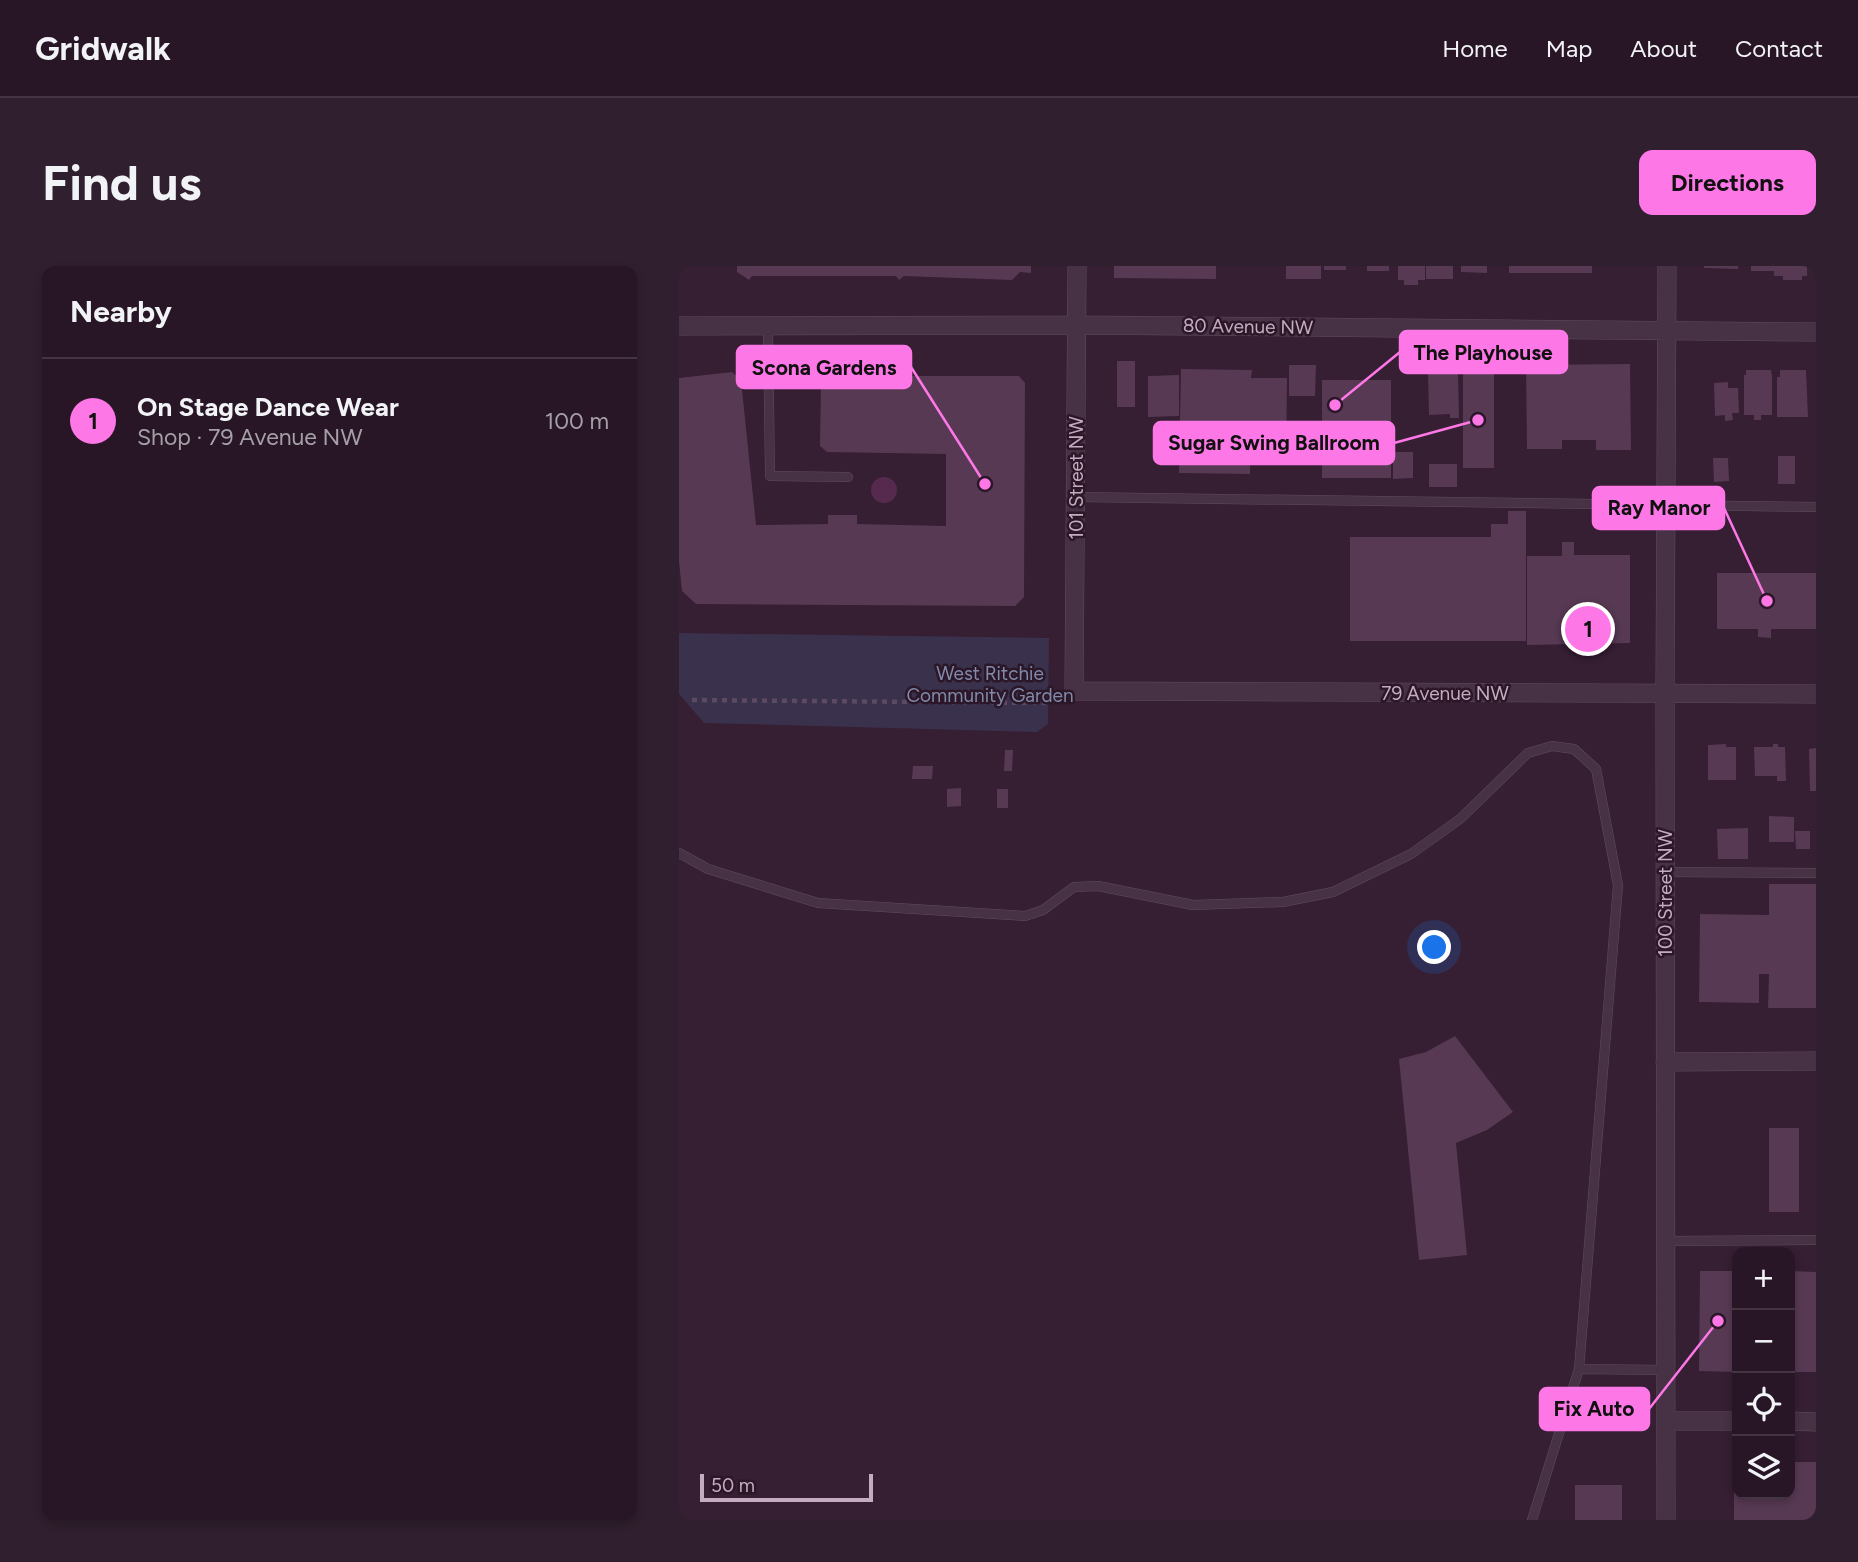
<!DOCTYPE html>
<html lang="en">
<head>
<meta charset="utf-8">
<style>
	:root { --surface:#281626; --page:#301f2e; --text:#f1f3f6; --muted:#a59fa7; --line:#443543; --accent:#fd77e7 }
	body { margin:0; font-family:Figtree,sans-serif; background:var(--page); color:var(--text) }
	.controls { position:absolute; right:21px; bottom:21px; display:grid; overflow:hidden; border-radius:14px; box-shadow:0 4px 10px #0003 }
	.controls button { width:63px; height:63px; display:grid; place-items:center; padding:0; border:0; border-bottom:2px solid var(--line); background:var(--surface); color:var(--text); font:35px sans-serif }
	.scale { position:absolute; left:21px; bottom:18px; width:173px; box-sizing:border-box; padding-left:7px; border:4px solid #c4abc0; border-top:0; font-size:19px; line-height:24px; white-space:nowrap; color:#c4abc0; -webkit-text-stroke:5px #2b1728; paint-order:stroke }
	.you { position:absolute; left:756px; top:682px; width:24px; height:24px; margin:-18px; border:5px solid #fff; border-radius:50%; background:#1a73e8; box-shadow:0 0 0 10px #1a73e833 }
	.badge { display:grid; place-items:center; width:46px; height:46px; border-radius:50%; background:var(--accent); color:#111; font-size:23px; font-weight:700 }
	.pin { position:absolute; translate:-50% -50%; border:4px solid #fff; box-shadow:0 2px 7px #0006 }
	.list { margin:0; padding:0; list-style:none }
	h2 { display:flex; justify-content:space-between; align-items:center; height:91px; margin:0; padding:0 28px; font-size:30px }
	h2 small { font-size:23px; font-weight:400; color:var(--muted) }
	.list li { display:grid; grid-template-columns:46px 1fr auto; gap:21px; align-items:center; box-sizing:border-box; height:126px; padding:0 28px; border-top:2px solid var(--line) }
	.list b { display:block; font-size:26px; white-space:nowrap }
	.list p { margin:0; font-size:23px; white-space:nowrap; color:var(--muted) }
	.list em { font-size:23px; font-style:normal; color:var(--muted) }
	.icon { flex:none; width:38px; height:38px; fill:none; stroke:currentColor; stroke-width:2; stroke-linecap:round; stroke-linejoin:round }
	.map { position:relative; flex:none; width:1137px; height:1254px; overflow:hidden; border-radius:14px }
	header { display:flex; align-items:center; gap:42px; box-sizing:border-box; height:98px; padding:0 35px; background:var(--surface); border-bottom:2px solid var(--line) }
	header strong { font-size:33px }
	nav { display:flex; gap:38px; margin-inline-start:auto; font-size:24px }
	.intro { display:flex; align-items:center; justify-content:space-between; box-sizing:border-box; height:168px; padding:0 42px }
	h1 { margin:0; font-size:49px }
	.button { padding:18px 32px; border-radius:14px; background:var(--accent); color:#111; font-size:24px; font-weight:700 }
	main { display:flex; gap:42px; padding:0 42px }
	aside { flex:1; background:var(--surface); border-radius:14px; box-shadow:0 4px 10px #0003 }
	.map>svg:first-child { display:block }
	.green { fill:#3a314c }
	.water { fill:#562a4f }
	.building { fill:#573953 }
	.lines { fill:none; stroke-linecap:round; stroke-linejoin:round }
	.service-casing { stroke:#624c5e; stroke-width:10 }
	.minor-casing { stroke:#624c5e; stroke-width:19 }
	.path { stroke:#5b4a62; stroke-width:4.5; stroke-dasharray:5 5; stroke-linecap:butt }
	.service { stroke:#473144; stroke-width:9 }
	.minor { stroke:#473144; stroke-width:18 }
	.labels { text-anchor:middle; stroke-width:5; stroke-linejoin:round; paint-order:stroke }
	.street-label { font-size:19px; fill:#c4abc0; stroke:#2b1728 }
	.park-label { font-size:19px; fill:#818aaa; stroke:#2b1728 }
	.leader { fill:none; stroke:#fd77e7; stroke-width:2.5 }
	.callout-dot { fill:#fd77e7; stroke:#2b1728; stroke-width:2.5 }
	.callout { fill:#fd77e7; stroke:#fd77e7; stroke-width:2.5 }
	.callout-label { font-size:21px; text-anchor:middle; font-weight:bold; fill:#111 }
</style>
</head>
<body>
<header>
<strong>Gridwalk</strong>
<nav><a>Home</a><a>Map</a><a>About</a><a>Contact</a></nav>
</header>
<div class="intro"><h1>Find us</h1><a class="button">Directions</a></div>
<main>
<aside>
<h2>Nearby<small></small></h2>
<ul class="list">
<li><span class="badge">1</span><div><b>On Stage Dance Wear</b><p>Shop · 79 Avenue NW</p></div><em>100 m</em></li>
</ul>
</aside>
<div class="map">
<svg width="1137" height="1254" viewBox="0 0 1137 1254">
	<rect width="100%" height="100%" fill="#361e33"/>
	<path class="green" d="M0 367 370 372 369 458 358 466 25 457 0 428Z"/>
	<path class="water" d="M192 224a13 13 0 1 1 26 0a13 13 0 1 1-26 0Z"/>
	<path class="building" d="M58 0H352V7L341 6 333 14 225 10 220 14 217 10H73L70 14 58 6Z
		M435 0H537V13L435 12Z
		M607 0H642V13H607Z
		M645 0H667V4H645Z
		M688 0H710V5H688Z
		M719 0H746V14H739V19H725V14H719Z
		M747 0H774V13H747Z
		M782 0H808V7L782 6Z
		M830 0H913V7H830Z
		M1025 0H1059V3L1025 2Z
		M1072 0H1128V10H1123V14H1104V10H1095V5H1072Z
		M438 95H456V141H438Z
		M951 98 952 184H917V174H883V183H848L847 99Z
		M610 99H637L636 130H610Z
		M502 103 573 104 572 112H608L607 195H571V208L500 207Z
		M1067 104H1092L1093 109V149H1082V154H1075V149H1065V109H1067Z
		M1101 104H1127L1129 151H1098V111H1101Z
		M53 106 62 114 77 259 149 258V249H178V258L267 260V188L148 186 141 180 142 118 151 110H340L346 117 345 331 336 340 17 338 3 325 0 295V112Z
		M749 107H779L780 152H771V148L750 149Z
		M784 107H815V202H784Z
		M500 109V150L469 151V110Z
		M643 114H712V212H643Z
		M1049 116V122H1059L1060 147H1053L1054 154 1046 155V149L1036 150 1035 117Z
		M714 186H734V212L714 213Z
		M1099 190H1116V218H1099Z
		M1034 192H1049L1050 215 1035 216Z
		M750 198H778V221H750Z
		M829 245H847V375H671V271H812V258H829Z
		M883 276H895V289H951V377L848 379V290H883Z
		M1038 307H1137V363H1092V372L1079 371V363H1038Z
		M1047 478V481H1057V514H1029V479Z
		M1094 478H1099V481H1106L1107 515H1098V510H1076L1075 481H1094Z
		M1137 482V525H1131L1130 483Z
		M326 484H334L333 505H325Z
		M234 500H254L253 513H233Z
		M282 522V540L268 541V523Z
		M318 523H329V542H318Z
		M1090 550 1115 551V576H1090Z
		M1069 562V593H1039L1038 563Z
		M1116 565H1131V583H1117Z
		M1090 618H1137V742H1089L1090 708H1080V737L1020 736 1021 648 1090 649Z
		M776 770 834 846 808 864 777 877 788 989 740 994 720 793 747 786Z
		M1090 862H1120V946H1090Z
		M1021 1005H1058V1106L1020 1105Z
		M1111 1005 1137 1006V1106H1111Z
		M1111 1196H1137V1254H1055V1214H1058V1228H1111Z
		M896 1219H943V1254H896Z"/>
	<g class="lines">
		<g class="service-casing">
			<path id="service" d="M89 60 91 210 169 211
				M398 231 1137 241
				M0 587 29 603 139 637 346 650 364 644 395 621 419 620 514 639 604 636 654 626 732 588 781 553 849 487 873 480 895 483 917 503 939 619 900 1103 853 1254
				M986 606 1137 607
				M986 975 1137 974
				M900 1103 988 1104"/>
		</g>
		<g class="minor-casing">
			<path id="minor" d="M398 0 395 425 1137 428
				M0 60 397 59 1137 66
				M986 796 1137 795
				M988 1155H1058
				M1111 1155 1137 1156
				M987 1254 986 428 988 0"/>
		</g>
		<path class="path" d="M13 434 369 437 378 433"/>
		<use href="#service" class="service"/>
		<use href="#minor" class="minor"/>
	</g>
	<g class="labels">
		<g class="street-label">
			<text transform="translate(569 60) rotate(1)" y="7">80 Avenue NW</text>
			<text transform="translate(397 212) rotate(-90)" y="7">101 Street NW</text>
			<text x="766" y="434">79 Avenue NW</text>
			<text transform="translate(986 627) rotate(-90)" y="7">100 Street NW</text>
		</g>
		<g class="park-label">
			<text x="311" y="414">West Ritchie<tspan x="311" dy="22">Community Garden</tspan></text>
		</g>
	</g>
	<path class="leader" d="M656 139L721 86M306 218L232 101M799 154L715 177M1088 335L1045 242M1039 1055L970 1143"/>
	<g class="callout-dot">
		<circle cx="656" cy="139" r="7"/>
		<circle cx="306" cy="218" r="7"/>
		<circle cx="799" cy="154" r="7"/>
		<circle cx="1088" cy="335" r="7"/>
		<circle cx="1039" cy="1055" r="7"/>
	</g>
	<g class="callout">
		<rect x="721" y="65" width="167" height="42" rx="7"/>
		<rect x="58" y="80" width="174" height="42" rx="7"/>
		<rect x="475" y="156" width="240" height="42" rx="7"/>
		<rect x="914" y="221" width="131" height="42" rx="7"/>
		<rect x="861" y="1122" width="109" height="42" rx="7"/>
	</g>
	<g class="callout-label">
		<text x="804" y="94">The Playhouse</text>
		<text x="145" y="109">Scona Gardens</text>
		<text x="595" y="184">Sugar Swing Ballroom</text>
		<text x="980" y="249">Ray Manor</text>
		<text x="915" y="1150">Fix Auto</text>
	</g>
</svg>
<div class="controls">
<button>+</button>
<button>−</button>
<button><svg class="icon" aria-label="locate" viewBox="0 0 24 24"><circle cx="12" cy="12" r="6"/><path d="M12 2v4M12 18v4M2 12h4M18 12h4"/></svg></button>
<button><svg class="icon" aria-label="layers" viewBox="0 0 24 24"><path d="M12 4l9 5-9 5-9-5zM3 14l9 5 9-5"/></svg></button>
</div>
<div class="scale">50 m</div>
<div class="you"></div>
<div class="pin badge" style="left:909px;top:363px">1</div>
</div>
</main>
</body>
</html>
